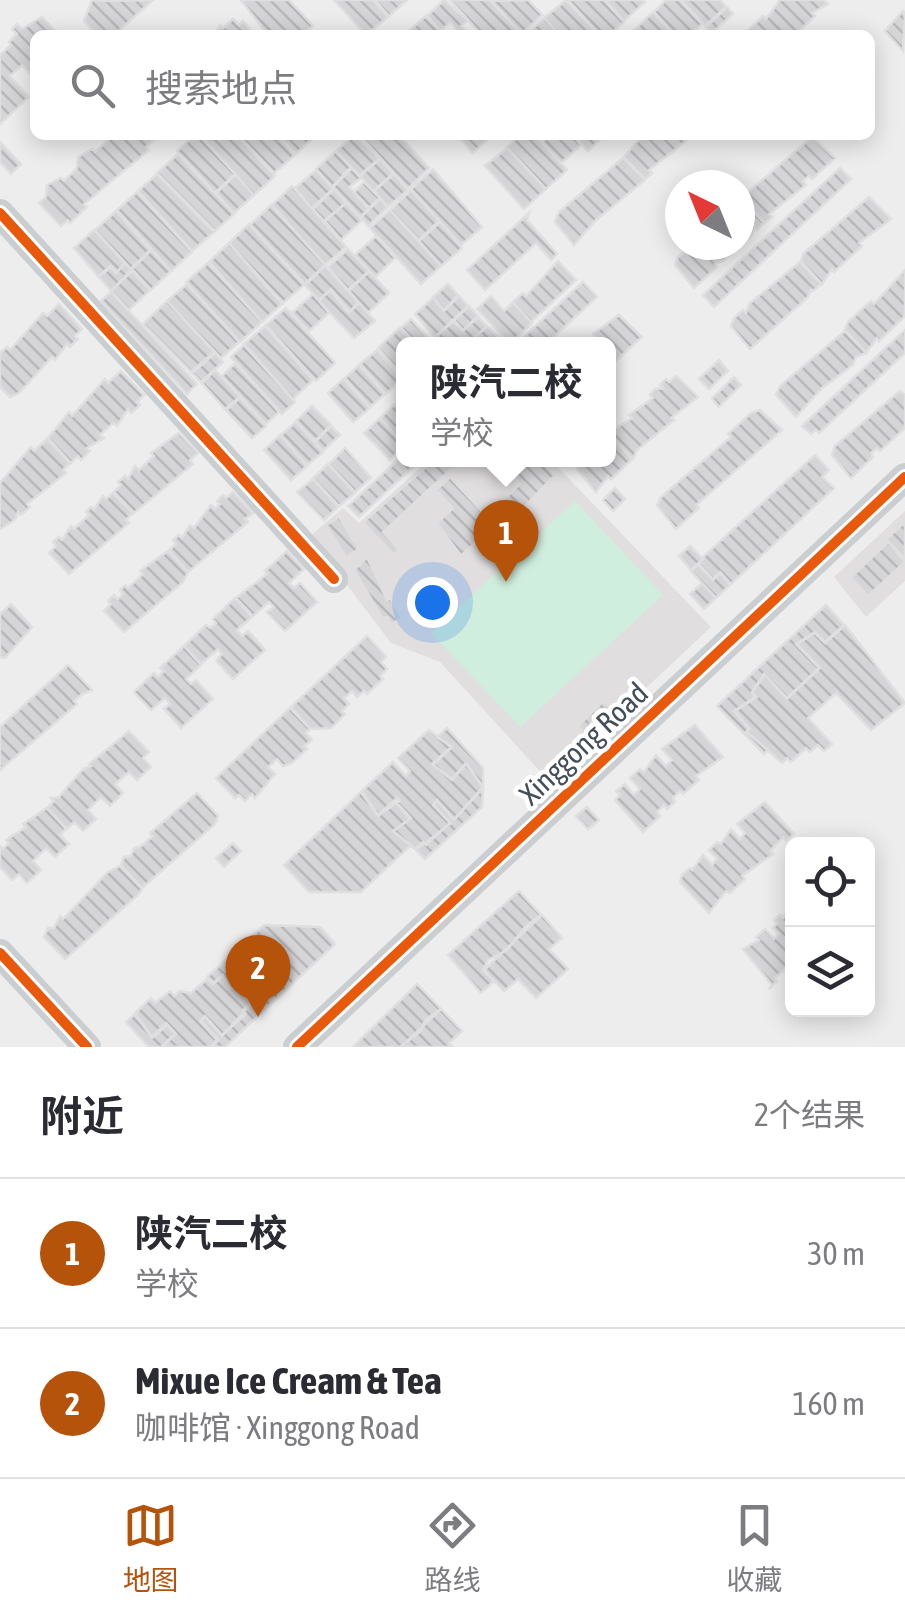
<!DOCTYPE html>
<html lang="zh">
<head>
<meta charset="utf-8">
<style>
	:root { --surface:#fff; --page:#f7f7f7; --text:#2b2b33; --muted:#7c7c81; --line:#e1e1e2; --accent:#b45309 }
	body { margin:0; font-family:"Asap Condensed","Noto Sans SC",sans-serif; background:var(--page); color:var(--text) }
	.controls { position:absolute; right:30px; bottom:30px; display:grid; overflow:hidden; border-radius:15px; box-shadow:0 5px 25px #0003 }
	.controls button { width:90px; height:90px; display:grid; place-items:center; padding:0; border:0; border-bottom:2px solid var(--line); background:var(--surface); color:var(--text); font:50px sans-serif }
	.compass { position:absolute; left:665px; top:170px; width:90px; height:90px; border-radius:50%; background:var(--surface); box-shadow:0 5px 25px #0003; rotate:317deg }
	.you { position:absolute; left:432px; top:602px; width:35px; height:35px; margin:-25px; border:8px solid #fff; border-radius:50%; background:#1a73e8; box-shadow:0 0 0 15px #1a73e833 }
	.badge { display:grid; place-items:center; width:65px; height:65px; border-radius:50%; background:var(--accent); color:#fff; font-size:32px; font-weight:700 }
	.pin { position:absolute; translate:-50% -82px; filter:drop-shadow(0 2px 5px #0008) }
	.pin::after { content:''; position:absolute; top:52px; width:35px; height:30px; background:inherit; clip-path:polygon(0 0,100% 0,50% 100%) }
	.popup { position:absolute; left:396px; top:337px; width:220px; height:130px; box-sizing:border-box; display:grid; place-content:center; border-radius:15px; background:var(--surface); filter:drop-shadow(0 2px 8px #0005); font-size:32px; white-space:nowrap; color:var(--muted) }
	.popup b { font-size:38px; color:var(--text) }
	.popup::after { content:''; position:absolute; left:50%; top:100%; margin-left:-20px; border:20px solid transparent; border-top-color:var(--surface) }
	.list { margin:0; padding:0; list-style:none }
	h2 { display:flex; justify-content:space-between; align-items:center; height:130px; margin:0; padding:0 40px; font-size:42px }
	h2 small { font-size:32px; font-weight:400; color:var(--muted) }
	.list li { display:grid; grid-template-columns:65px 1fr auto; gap:30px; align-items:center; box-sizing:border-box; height:150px; padding:0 40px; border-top:2px solid var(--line) }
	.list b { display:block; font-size:38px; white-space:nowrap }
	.list p { margin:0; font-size:32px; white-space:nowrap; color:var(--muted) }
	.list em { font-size:32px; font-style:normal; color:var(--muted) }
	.icon { flex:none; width:55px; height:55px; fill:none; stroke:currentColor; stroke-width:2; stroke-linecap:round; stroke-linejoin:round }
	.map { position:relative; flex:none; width:905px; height:1047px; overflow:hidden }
	.search { position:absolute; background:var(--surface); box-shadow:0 5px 25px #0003; left:30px; right:30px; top:30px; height:110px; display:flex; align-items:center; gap:25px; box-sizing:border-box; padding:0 35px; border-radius:15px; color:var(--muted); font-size:38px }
	.sheet { height:430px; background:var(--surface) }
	nav { display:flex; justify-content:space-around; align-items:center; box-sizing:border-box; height:140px; border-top:2px solid var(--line); background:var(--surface); font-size:28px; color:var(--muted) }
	nav a { display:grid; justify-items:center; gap:5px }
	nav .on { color:var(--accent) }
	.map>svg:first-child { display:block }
	.education { fill:#e0dedf }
	.garden { fill:#d0eede }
	.building { fill:url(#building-back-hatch); stroke:#dfdfe0; stroke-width:2.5 }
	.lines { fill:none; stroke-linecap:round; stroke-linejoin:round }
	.minor { stroke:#caced1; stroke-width:28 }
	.cycleway-casing { stroke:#fff; stroke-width:16 }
	.cycleway { stroke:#e8590c; stroke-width:10 }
	.labels { text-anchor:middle; stroke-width:9; stroke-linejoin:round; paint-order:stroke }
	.street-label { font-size:30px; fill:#444e59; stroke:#fff }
</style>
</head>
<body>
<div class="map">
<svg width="905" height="1047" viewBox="0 0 905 1047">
	<defs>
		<pattern id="building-back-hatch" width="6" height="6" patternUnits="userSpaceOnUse" patternTransform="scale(2.5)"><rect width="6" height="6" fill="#d5d5d7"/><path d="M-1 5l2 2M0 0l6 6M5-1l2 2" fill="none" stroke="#b8b8bb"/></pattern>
	</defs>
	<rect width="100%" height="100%" fill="#eeeded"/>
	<path class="education" d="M429 460H551L711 627 548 780 440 662 391 643 310 536 343 508 359 523Z
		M905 511V581L866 617 834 577Z"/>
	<path class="garden" d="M575 501 663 595 520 727 431 633Z"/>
	<path class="building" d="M92 0 105 1 153 0 114 35H97L84 21Z
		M241 0H289L313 26 303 35H268Z
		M334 0H373L388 17 366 35Z
		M375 0H407L389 16Z
		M444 0 468 20 461 26 466 31 461 35 450 22 441 31 427 16Z
		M450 0H490L521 34 482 35Z
		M528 0 542 15 522 34 491 1Z
		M566 0 599 35H560L544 18Z
		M568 0H604L624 22 610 35H600Z
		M605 0H642L645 2 624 21Z
		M666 0H680L702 24 690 35H675L654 12Z
		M681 0H720L726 7 705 26Z
		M780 0H824L828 4 812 13 815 16 795 35H743L763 16 766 19Z
		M727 7 733 14 711 34 706 27Z
		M903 11 905 13 903 51 885 31Z
		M653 12 674 35H637L633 31Z
		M426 16 439 30 434 35 405 34Z
		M42 17 57 33 35 35V79L22 65 10 76 29 97 0 124V55L11 45 9 42 17 34 12 29 17 24 22 29Z
		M544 18 559 35H526Z
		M233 19 239 25 243 21 255 35H215L220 25 223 28Z
		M150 135 154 140 146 147 149 150 84 204 87 207 70 223 68 220 61 226 39 203 46 197 47 185 61 178 64 181 77 168 78 157 92 149 95 152 108 140 107 135Z
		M194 135H199L235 174 215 193 177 151Z
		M200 135H237L275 176 254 195Z
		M238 135H277L295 155 274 173Z
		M283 135H316L296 154 280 138Z
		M354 135 380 158 359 176 336 151Z
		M360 135H399L429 168 408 189Z
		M457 135H492L473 153Z
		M520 135H535L567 170 546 189 507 147Z
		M550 135H573L581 145 561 163 542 142Z
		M573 135H605L588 151Z
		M687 135 686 141 649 170 652 173 645 179 624 157 643 135Z
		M812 137 835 158 812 179 809 176 803 181 806 185 769 214 772 217 765 223 744 200 747 193Z
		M0 142 21 164 11 174 0 162Z
		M507 148 546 189 524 209 485 166Z
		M336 151 351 167 332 187 316 169Z
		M178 154 234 214 215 231 157 173Z
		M623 158 645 180 595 221 574 245 555 222 559 212Z
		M380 159 393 174 373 191 360 176Z
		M352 168 361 178 349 187 369 209 360 217 333 187Z
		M840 168 851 179 714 307 703 295Z
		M433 169 482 227 461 245 411 189Z
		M316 170 333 189 312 208 295 188Z
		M157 174 214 232 192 251 138 191Z
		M394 174 408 190 388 207 374 191Z
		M235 175 254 195 234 213 216 193Z
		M364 182 380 198 369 208 354 192Z
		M292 186 346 247 325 265 272 205Z
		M334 189 346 203 324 221 313 209Z
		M411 190 439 221 419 240 390 210Z
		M137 192 192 252 171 271 117 210Z
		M869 197 891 219 859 243 862 246 834 272 832 269 822 284 801 261 803 254Z
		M380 199 387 208 368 226 361 217Z
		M744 201 764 223 757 230 755 227 751 236 723 261 715 264 717 267 694 288 675 265 678 257 694 245H740Z
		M346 203 362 220 341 240 325 221Z
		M271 205 325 265 305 284 250 225Z
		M390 210 441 266 421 284 370 228Z
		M116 211 150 250 131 269 95 230Z
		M529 213 527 220 557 254 551 260 536 243 485 290 467 270Z
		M440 222 462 248 441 266 419 241Z
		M249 224 304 285 283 303 229 243Z
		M94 230 125 263 117 272 111 266 98 276 74 248Z
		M376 236 395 258 375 277 355 255Z
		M229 243 282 304 262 322 209 262Z
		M348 249 369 271 348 290 328 267Z
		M151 250 171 271 151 290 132 269Z
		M558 261 576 280 531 322 513 302 523 293 526 296Z
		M800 262 821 284 813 291 811 289 808 297 750 349 731 326 734 318 743 310 746 313 749 304Z
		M125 263 131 270 111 291 99 277 111 267 116 273Z
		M208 263 262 322 240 342 186 282Z
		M325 266 358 302 350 312 331 289 319 300 305 285Z
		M905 270V316L879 341 877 338 866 353 845 330 848 322 871 301 874 304Z
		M132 271 150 290 129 310 111 291Z
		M369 271 389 293 368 313 349 291Z
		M583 282 597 297 546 344H516Z
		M187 284 239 342 221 358 167 301Z
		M448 284 458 295 444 310 433 297Z
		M330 290 349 313 359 303 375 321 354 338 319 301Z
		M111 292 197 384 187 394 101 301Z
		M313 294 329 313 309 331 292 313Z
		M459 296 468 306 435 337 415 314 433 298 444 311Z
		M491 296 504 311 513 303 532 323 510 344 477 309Z
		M167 301 214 352 191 372 143 324Z
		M59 304 82 329 75 336 78 339 70 347 67 344 55 360 52 357 19 393 10 397 0 387V353L7 347 10 350 43 313 47 316Z
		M469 306 478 316 463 330 454 320Z
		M286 308 335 363 316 381 266 325Z
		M619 315 642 337 608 368V344H587L596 337 593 334Z
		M478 317 487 326 467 344H443L436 337 453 321 463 331Z
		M411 319 430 341 427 344H417L401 328Z
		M265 326 313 380 293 399 244 344Z
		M487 326 506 344H468Z
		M400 328 416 344H404V367L399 371 378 348Z
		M905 330V353L819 433 816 430 811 434 802 426Z
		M845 331 866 353 856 357 853 365 822 388 796 417 776 395 780 386Z
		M244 345 295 402 282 414 231 357Z
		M377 350 402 379 386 394 360 364Z
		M215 353 223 362 201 382 192 373Z
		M719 360 728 371 709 389 699 379Z
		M235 363 279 412 266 424 222 376Z
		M359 365 385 394 370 407 345 378Z
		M215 370 240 397 225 409 202 383Z
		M121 371 144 395 137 402 140 405 131 413 128 409 117 426 113 423 100 435 104 438 87 448 90 451 81 460 78 456 71 463 48 438 69 412 72 416 105 379 108 383Z
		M676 376 698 397 671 418 674 420 637 450 633 459 612 436 615 429 632 418 629 415 653 398 650 395 655 389 663 388 660 385 666 379 669 382Z
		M734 377 741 385 719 407 712 398Z
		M343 379 370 408 353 422 328 393Z
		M900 391 905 395V428L880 451 877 448 871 453 873 457 851 478 832 455 835 446Z
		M240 398 266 426 252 438 226 410Z
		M395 404 404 414V444L380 418Z
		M312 406 331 425 315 441 296 421Z
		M760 410 782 430 696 505 699 508 676 529 657 505 661 497 731 437 728 434 751 413Z
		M380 418 404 445 390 460 364 433Z
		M296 422 323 452 307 465 281 435Z
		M331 426 340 435 323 451 315 442Z
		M179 433 198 453 190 460 193 464 134 513 114 492 121 485 118 482 125 476 128 479 135 466 139 470 154 456 151 453Z
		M280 435 307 466 291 480 264 450Z
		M612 437 632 459 611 479 608 476 596 492 577 469 582 460H608Z
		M47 439 70 463 63 470 66 473 27 504 30 507 21 515 18 512 15 520 0 529V483L31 447 34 451Z
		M345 448 371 478 355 492 329 464Z
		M403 455 414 466 359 517 348 506Z
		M815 455 829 470 822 477 834 488 731 584 720 572 713 579 699 564 704 556Z
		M434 460H461L383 532 399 550 394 555 363 522Z
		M498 460H540L555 475 503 529 500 526 482 543 479 539 461 556 437 523 453 508 436 490 450 477 486 516 520 484Z
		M328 464 355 493 339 506 313 478Z
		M313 479 338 507 324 520 297 492Z
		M615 488 625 499 613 511 603 500Z
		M233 492 253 513 245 519 248 522 188 572 169 550 176 544 173 540 179 535 182 538 190 525 194 528 211 505 215 509 220 504 217 501 223 495 226 498Z
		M113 493 133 513 126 520 129 523 69 574 49 553 56 546 53 542 59 537 62 540 71 526 74 529 89 515 86 512 91 507 94 510 103 496 106 499Z
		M339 517 359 549 346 557 326 525Z
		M905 522V559L886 539Z
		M888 542 905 562 868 596 851 577Z
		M690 546 703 559 691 570 679 556Z
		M168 551 188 572 183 582 124 632 104 611 111 604 108 601 114 595 118 599 123 594 120 590 125 585 128 588 143 574 140 571Z
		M287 551 304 569 289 583 294 588 300 583 317 602 285 631 267 612 274 607 269 602 253 616 236 598 267 574 265 571Z
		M367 557 387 600 390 598 402 618 391 624 387 617 383 619 354 570Z
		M698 565 713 580 720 573 730 585 716 598 691 571Z
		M702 583 716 598 704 609 690 594Z
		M235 598 252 617 237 630 242 636 248 631 265 650 233 679 216 661 222 654 218 649 201 664 184 646 206 625 210 628 216 623 213 619Z
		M11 604 32 627 5 658 0 657V614Z
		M826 605 844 625 825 642 815 632 796 644 819 668 787 698 764 674 752 692 755 697 734 711 749 729 746 732 768 750 764 754 717 706Z
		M845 625 905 703 871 730 836 693 808 718 832 744 824 751 818 745 810 752 806 748 791 762 787 758 782 763 747 732 750 729 735 711 757 697 752 692 765 675 787 699 820 668 797 644 815 633 825 643Z
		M367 636 386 657 381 662 387 669 380 676 383 679 367 694 364 691 357 697 352 691 344 698 349 704 342 711 345 714 331 728 311 729 291 707Z
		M184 646 201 665 186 679 191 684 196 680 213 699 181 728 164 709 170 704 165 698 151 710 134 692 154 673 158 677 164 671 160 668Z
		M68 665 92 690 82 694 74 701 77 704 0 770V727Z
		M602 702 614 708 602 719 597 714 584 733 578 726Z
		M290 708 310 729 306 733 312 740 304 746 307 749 292 763 283 766 277 759 268 767 275 774 255 798 252 794 245 801 239 795 235 798 216 778Z
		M695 725 723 757 696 776 699 780 683 794 680 791 673 798 675 802 667 809 664 805 657 812 660 816 643 832 615 800 620 795 616 791 625 784 634 795 640 789 630 778 640 769 644 772 656 755 666 766 672 760 662 749Z
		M447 728 483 768V787L466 763 452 779 433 765 452 747 437 737Z
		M429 730 451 747 432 764 452 780 466 764 483 787 454 819 437 800 433 805 450 823 426 845 423 842 415 849 393 831 411 818 397 803 400 801 397 798 378 815 362 791 393 762 406 776 410 771 398 758Z
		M129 731 149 752 143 758 151 767 137 780 129 772 115 784 123 793 110 806 101 797 88 810 96 819 83 831 74 822 67 829 47 808 54 801 51 798H58L83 769 91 766 89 764Z
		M483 788 482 807 425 859 416 850 451 823 434 805 437 801 454 820Z
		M361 792 378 816 399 801 396 803 410 819 393 831 411 845 361 892H309L284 865Z
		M197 793 218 816 215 824 142 888 121 865 124 857 131 856 134 848 140 847 153 836 150 833Z
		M765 802 794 834 786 841 783 837 770 851 773 854 742 876 745 879 730 893 726 891 709 913 680 882 682 875 690 868 692 870 703 855 712 865 717 859 709 850 717 842 721 844 731 829 740 839 745 833 737 824Z
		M587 807 599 820 588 829 576 816Z
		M47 808 66 829 60 835 69 844 55 857 46 848 33 861 41 870 27 883 19 874 12 880 0 867V846L3 849 9 843 6 840 26 827 23 824Z
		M233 843 241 851 224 867 216 858Z
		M120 866 142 889 138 895 65 959 44 937 48 928H54L60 916 63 919 108 872Z
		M519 891 541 915 526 926 507 950 488 960 483 970 494 981 481 993 448 955Z
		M791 905 792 968 788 966 775 978 777 981 769 989 772 985 743 949 759 940 756 937 765 929 774 939 779 934 773 928 777 923 774 920 780 915 783 918Z
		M542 915 562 938 549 949 568 969 536 998 518 979 504 991 484 970Z
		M264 925 320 927 335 944 261 1013 240 984 229 987 223 975 213 983 207 977Z
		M223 976 229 988 240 985 250 1003 243 1010 246 1014 222 1035 205 1016 200 1021 217 1040 210 1047H162L176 1034 166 1023 152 1037 135 1013 151 998 155 1003 170 991 174 996 179 991 191 993 207 979 213 984Z
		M417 984 441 1009 425 1020 421 1031 400 1047H353Z
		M251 1004 260 1014 225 1047H211L219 1040 201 1021 205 1017 222 1036Z
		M441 1009 462 1031 449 1043 453 1047H401Z
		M135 1014 152 1038 167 1025 175 1034 161 1047H149L126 1022Z"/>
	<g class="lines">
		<path class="minor" d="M0 213 334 579
			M0 953 87 1047
			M297 1047 905 477"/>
		<g class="cycleway-casing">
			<path id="cycleway" d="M0 213 334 579
				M0 953 87 1047
				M297 1047 905 477"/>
		</g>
		<use href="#cycleway" class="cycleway"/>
	</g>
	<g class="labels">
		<g class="street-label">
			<text transform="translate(584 744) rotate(-43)" y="10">Xinggong Road</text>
		</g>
	</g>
</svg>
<div class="controls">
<button><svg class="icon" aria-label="locate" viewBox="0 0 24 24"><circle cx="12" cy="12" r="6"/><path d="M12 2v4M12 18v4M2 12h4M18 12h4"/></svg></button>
<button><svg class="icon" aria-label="layers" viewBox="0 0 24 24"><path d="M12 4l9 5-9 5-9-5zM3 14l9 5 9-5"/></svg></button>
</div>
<svg class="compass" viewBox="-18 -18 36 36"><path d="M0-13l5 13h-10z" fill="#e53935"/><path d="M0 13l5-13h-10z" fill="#7c7c81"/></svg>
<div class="you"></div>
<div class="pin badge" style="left:506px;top:582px">1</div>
<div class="popup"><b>陕汽二校</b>学校</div>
<div class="pin badge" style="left:258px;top:1017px">2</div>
<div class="search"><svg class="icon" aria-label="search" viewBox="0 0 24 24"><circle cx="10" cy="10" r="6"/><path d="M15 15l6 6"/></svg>搜索地点</div>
</div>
<section class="sheet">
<h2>附近<small>2个结果</small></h2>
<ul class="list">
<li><span class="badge">1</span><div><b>陕汽二校</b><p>学校</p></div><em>30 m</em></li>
<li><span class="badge">2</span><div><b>Mixue Ice Cream &amp; Tea</b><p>咖啡馆 · Xinggong Road</p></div><em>160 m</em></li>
</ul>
</section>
<nav>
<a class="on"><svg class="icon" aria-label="map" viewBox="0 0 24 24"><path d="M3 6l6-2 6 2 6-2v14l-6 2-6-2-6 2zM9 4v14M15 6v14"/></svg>地图</a>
<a><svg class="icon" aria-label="directions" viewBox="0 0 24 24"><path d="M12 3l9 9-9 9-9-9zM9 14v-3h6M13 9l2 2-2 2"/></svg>路线</a>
<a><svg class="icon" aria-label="saved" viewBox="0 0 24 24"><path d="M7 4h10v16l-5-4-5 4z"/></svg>收藏</a>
</nav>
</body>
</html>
